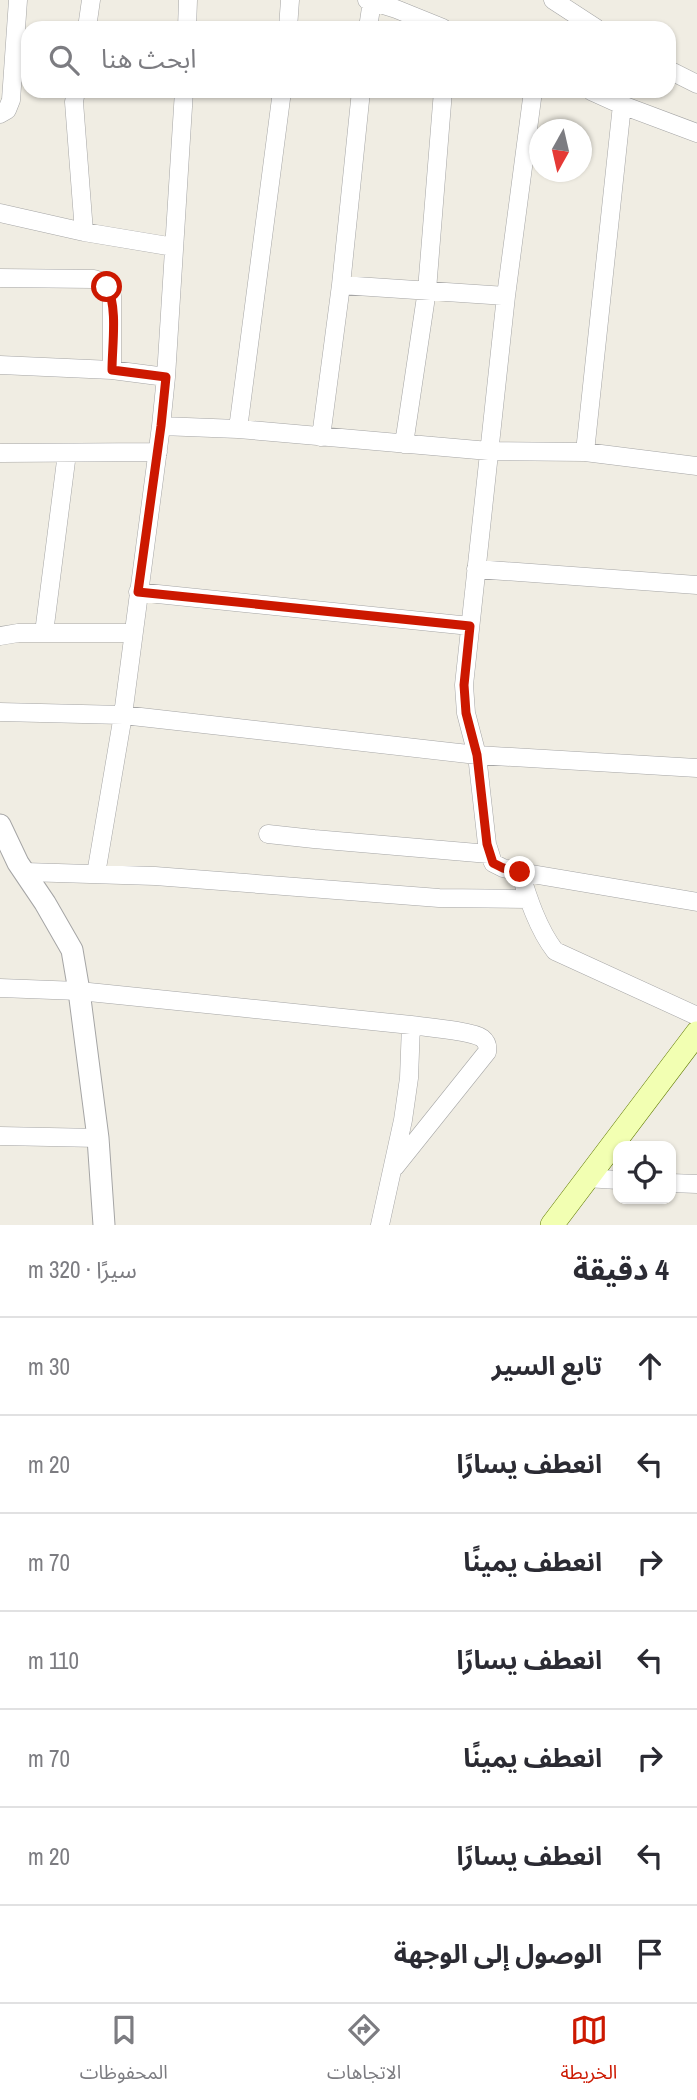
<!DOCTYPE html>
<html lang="ar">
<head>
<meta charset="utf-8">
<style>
	:root { --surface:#fff; --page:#f7f7f7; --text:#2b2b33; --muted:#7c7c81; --line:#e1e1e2; --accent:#cc1800 }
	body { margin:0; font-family:"Archivo Narrow","Noto Sans Arabic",sans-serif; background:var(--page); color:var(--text); direction:rtl }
	.controls { position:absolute; right:21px; bottom:21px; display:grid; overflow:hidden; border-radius:14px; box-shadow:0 2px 5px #0004 }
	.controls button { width:63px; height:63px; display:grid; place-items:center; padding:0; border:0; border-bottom:2px solid var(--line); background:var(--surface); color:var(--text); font:35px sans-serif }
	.compass { position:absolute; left:529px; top:119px; width:63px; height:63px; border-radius:50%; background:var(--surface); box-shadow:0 2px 5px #0004; rotate:188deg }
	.stop { position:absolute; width:21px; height:21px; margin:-16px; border:5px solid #cc1800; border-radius:50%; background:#fff }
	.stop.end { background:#cc1800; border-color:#fff; box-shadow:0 2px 7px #0008 }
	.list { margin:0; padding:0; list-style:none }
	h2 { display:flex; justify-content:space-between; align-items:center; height:91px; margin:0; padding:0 28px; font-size:30px }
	h2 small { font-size:23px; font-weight:400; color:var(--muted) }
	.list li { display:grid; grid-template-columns:46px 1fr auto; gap:21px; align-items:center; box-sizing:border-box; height:98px; padding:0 28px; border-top:2px solid var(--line) }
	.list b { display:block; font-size:26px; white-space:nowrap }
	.list em { font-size:23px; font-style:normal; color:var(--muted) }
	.icon { flex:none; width:38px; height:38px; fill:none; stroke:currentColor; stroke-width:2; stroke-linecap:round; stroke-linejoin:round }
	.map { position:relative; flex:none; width:697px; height:1225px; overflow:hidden; direction:ltr }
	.search { position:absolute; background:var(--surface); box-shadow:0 2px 5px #0004; left:21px; right:21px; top:21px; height:77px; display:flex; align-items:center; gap:18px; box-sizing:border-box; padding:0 24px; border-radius:21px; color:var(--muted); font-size:26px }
	.sheet { height:777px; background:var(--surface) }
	nav { display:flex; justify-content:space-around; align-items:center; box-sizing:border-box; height:98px; border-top:2px solid var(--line); background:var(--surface); font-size:19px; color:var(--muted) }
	nav a { display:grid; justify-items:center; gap:4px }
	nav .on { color:var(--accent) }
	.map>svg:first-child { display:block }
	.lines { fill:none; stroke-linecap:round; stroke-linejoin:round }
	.minor-casing { stroke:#a5a5a5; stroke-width:19 }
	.tertiary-casing { stroke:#a5a5a5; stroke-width:23 }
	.secondary-casing { stroke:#5f7a00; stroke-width:24 }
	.minor { stroke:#fff; stroke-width:18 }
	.tertiary { stroke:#fff; stroke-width:21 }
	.secondary { stroke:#f2ffb2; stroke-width:23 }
	.route { stroke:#cc1800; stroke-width:9 }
</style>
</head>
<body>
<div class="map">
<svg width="697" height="1225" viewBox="0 0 697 1225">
	<rect width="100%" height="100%" fill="#f0ede3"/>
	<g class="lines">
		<g class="minor-casing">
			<path id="minor" d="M367 0 396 9 443 28
				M553 0 596 28
				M87 28 91 0
				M187 28 188 0
				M288 28 290 0
				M368 28 372 1
				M669 70 697 84
				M76 91 74 102 84 232
				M533 91 506 296 464 685 466 713 477 755 487 844 493 863 503 868 520 872C528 898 538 929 555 951L697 1016
				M591 91 622 105 697 133
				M0 114 7 110 11 100 18 0
				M0 213 84 232 174 247
				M0 278 94 279 103 282 112 296V370
				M341 285 506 296
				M0 365 112 370 166 377
				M161 426 238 429 489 451 585 452 697 466
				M238 429 282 91
				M321 437 341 285 361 91
				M404 444 427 290 443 91
				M585 452 622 105
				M0 453 158 452
				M476 569 697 585
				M138 592 470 626
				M44 633 67 453
				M0 636 18 633H133
				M0 712 123 715 477 755 697 768
				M268 834 314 839 489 854
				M25 872 155 876 439 898 528 899
				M520 872 697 902
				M96 874 123 715 161 426 166 377 184 91
				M0 988 79 991 411 1025 409 1078 403 1120 380 1225
				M0 1136 98 1138
				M395 1167 487 1052C488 1046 487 1042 482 1038 472 1031 425 1027 411 1025
				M586 1178 618 1180
				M671 1183 697 1184"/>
		</g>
		<g class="tertiary-casing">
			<path id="tertiary" d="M0 825 18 863 45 903 72 950 79 991 98 1138 104 1225"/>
		</g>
		<g class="secondary-casing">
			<path id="secondary" d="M552 1225 697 1033"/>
		</g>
		<use href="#minor" class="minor"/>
		<use href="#tertiary" class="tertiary"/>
		<use href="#secondary" class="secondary"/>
	</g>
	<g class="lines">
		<path class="route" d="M107 287C118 307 112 346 112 370L166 377 161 426 138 592 470 626 464 685 466 713 477 755 487 844 493 863 503 868 520 872"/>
	</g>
</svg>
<div class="controls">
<button><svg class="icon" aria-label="locate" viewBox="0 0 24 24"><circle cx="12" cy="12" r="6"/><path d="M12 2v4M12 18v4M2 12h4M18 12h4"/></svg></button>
</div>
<svg class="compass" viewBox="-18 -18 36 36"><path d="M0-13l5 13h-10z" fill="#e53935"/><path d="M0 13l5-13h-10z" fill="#7c7c81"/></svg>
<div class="stop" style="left:107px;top:287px"></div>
<div class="stop end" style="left:520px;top:872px"></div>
<div class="search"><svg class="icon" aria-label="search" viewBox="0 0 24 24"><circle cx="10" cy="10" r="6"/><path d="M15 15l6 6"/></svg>ابحث هنا</div>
</div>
<section class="sheet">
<h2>4 دقيقة<small>سيرًا · 320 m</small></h2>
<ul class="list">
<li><svg class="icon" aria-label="ahead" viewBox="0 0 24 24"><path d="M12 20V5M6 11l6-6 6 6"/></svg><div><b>تابع السير</b></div><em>30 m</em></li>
<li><svg class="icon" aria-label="left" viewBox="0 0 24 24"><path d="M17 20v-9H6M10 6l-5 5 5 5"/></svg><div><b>انعطف يسارًا</b></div><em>20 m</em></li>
<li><svg class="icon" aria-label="right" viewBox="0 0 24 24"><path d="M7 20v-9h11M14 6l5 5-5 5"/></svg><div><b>انعطف يمينًا</b></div><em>70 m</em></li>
<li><svg class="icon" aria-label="left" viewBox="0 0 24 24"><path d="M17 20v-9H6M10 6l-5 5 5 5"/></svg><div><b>انعطف يسارًا</b></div><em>110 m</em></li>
<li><svg class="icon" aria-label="right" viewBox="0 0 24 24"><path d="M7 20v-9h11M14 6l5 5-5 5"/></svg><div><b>انعطف يمينًا</b></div><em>70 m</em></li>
<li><svg class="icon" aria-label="left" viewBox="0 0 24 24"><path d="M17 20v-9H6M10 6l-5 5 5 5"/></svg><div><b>انعطف يسارًا</b></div><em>20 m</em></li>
<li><svg class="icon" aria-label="arrive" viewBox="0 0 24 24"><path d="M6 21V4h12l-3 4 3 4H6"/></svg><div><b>الوصول إلى الوجهة</b></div></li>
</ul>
</section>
<nav>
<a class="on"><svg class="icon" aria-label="map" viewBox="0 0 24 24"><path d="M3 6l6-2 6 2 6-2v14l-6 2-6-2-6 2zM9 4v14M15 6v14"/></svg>الخريطة</a>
<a><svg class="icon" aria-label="directions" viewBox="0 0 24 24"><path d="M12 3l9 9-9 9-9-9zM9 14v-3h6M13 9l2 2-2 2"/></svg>الاتجاهات</a>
<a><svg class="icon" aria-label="saved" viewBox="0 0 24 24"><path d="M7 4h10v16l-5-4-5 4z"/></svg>المحفوظات</a>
</nav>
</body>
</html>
